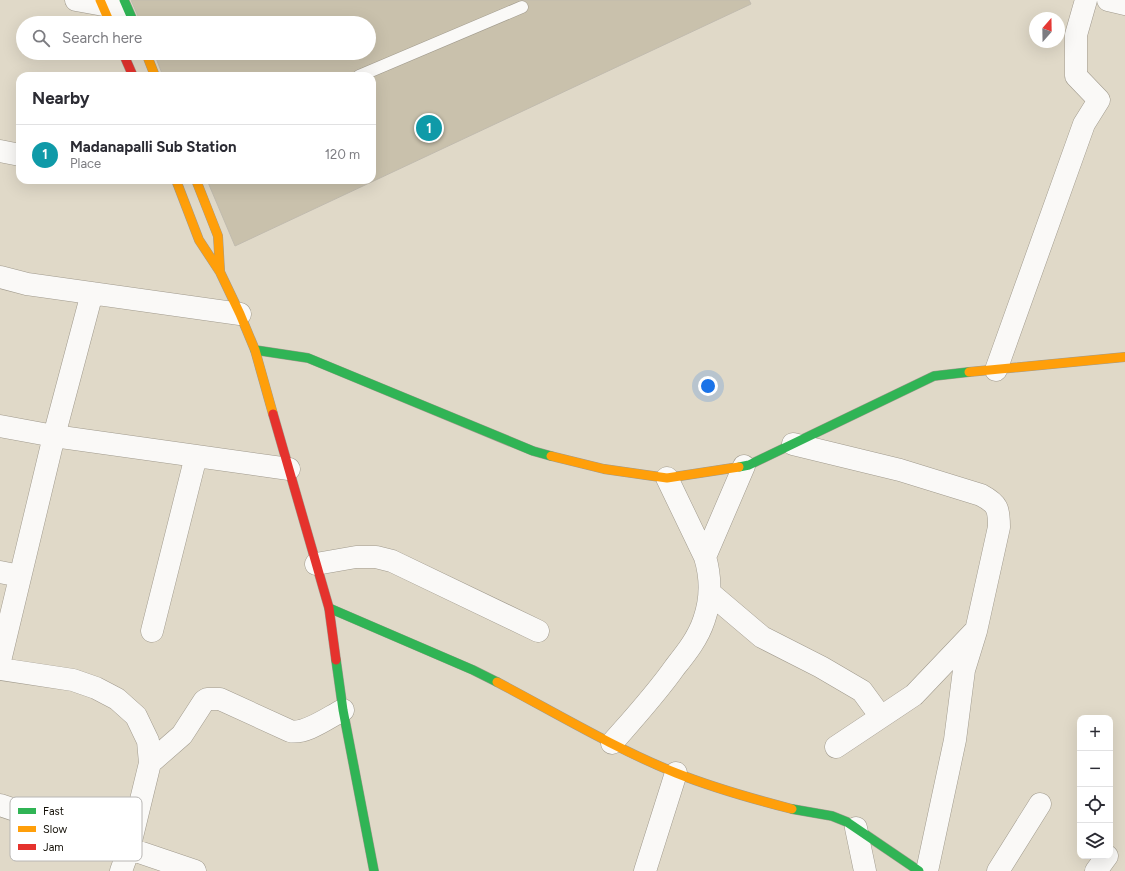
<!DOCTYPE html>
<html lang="en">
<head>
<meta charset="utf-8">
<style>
	:root { --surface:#fff; --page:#f7f7f7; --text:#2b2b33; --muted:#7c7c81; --line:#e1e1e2; --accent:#595449 }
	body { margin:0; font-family:Figtree,sans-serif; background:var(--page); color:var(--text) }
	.controls { position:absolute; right:12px; bottom:12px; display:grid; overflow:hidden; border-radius:8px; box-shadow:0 4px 16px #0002 }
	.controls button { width:36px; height:36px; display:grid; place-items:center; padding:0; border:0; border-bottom:1px solid var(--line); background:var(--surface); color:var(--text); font:20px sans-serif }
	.compass { position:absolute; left:1029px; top:12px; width:36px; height:36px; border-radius:50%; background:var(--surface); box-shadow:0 4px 16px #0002; rotate:20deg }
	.you { position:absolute; left:708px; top:386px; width:14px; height:14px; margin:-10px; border:3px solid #fff; border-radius:50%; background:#1a73e8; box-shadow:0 0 0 6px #1a73e833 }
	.badge { display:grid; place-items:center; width:26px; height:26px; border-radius:50%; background:var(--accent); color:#fff; font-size:13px; font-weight:700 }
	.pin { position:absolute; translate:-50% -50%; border:2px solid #fff; box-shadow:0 1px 4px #0006 }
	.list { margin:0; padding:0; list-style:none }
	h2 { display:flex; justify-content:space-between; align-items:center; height:52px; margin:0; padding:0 16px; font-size:17px }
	h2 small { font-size:13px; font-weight:400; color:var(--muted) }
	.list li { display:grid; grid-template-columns:26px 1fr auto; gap:12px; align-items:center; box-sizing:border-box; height:60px; padding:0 16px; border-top:1px solid var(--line) }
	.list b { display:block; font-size:15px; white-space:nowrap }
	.list p { margin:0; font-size:13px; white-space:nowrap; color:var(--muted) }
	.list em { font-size:13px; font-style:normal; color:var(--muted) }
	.icon { flex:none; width:22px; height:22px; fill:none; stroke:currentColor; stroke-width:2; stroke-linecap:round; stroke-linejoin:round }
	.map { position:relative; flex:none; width:1125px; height:871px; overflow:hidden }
	.search { position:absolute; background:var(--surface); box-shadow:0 4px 16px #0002; left:16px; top:16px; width:360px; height:44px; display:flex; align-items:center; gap:10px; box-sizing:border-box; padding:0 14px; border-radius:22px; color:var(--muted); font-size:15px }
	.panel { position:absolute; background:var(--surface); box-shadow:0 4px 16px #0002; left:16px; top:72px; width:360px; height:112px; border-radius:12px }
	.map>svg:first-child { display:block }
	.building { fill:#c9c1ac; stroke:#c1bbae }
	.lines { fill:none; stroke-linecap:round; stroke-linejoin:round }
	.lane-casing { stroke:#a09a8d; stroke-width:13 }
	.street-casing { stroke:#a09a8d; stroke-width:23 }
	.fast-casing { stroke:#a09a8d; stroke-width:10 }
	.slow-casing { stroke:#a09a8d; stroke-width:10 }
	.jam-casing { stroke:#a09a8d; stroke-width:10 }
	.lane { stroke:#faf9f7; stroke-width:12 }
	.street { stroke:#faf9f7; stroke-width:22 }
	.fast { stroke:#30b455; stroke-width:9 }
	.slow { stroke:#ff9f0a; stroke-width:9 }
	.jam { stroke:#e5322d; stroke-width:9 }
	.key { fill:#fff; stroke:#b8b6b4; stroke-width:1 }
	.key-label { font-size:11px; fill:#110d04 }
</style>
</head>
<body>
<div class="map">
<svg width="1125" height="871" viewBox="0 0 1125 871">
	<rect width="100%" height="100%" fill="#e0d9c8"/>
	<path class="building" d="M131 0H749L751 4 235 246 207 180H372V76H163L154 53H369V23H141Z"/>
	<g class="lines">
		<g class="lane-casing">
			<path id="lane" d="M359 76 522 7"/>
		</g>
		<g class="street-casing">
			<path id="street" d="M76 0 120 8
				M1108 0 1125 4
				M0 151 20 155
				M0 277 27 284 240 314
				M996 370 1084 124 1099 100 1076 76V35L1086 0
				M0 426 54 436 289 469
				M793 444 900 470 981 495C998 504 999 509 999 527L976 631 964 670 955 740 927 871
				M705 557 744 466
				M316 564 356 557H376L392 561 538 631
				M0 572 20 576
				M710 593 762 637 821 667 862 691 881 717
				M152 631 196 456
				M0 661 54 436 92 293
				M0 669 73 680 96 688 117 699 136 716 148 741 150 763 129 849 121 871
				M612 743C634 718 656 694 675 667 687 652 698 638 704 620 711 600 711 577 705 557L667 478
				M836 747 914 695 973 633
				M150 763 182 735 204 701 207 699H220L290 731C305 735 329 717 343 710
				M0 805 195 871
				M856 828 865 871
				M645 871 676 773
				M998 871 1040 804
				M1096 871 1107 856"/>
		</g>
		<g class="fast-casing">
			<path id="fast" d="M124 0 134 23
				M255 350 308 358 533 451 551 456
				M739 467 749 465 934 376 969 372
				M329 608 473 670 497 682
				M336 660 343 710 374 871
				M792 809 832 816 847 822 919 871"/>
		</g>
		<g class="slow-casing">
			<path id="slow" d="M100 0 110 23
				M146 53 155 76
				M176 180 199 240 220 272 240 314 255 350 273 414
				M196 180 218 236 220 271
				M969 372 1125 357
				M551 456 604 469 667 478 739 467
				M497 682C556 713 614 748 676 773 714 788 753 799 792 809"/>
		</g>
		<g class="jam-casing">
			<path id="jam" d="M123 53 133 76
				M273 414 329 608 336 660"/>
		</g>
		<use href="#lane" class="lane"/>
		<use href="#street" class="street"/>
		<use href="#fast" class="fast"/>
		<use href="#slow" class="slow"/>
		<use href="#jam" class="jam"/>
	</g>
	<rect x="10" y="797" width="132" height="64" rx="6" class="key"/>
	<rect x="18" y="808" width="18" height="6" fill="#30b455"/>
	<rect x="18" y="826" width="18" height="6" fill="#ff9f0a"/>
	<rect x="18" y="844" width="18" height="6" fill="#e5322d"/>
	<g class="key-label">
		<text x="43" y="815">Fast</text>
		<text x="43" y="833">Slow</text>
		<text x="43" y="851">Jam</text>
	</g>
</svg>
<div class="controls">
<button>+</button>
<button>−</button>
<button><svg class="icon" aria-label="locate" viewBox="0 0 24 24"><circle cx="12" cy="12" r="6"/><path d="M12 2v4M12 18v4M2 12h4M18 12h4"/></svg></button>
<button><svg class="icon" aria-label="layers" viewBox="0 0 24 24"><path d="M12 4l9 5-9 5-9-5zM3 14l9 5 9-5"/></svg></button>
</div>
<svg class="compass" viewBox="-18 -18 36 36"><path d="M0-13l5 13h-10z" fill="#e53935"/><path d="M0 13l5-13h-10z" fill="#7c7c81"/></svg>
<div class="you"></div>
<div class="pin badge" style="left:429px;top:128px;background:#0f9aa8">1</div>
<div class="search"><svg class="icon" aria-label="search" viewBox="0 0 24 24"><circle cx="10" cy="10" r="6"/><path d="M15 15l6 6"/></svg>Search here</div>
<section class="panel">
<h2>Nearby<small></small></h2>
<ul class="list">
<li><span class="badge" style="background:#0f9aa8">1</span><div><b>Madanapalli Sub Station</b><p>Place</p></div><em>120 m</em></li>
</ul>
</section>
</div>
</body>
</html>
